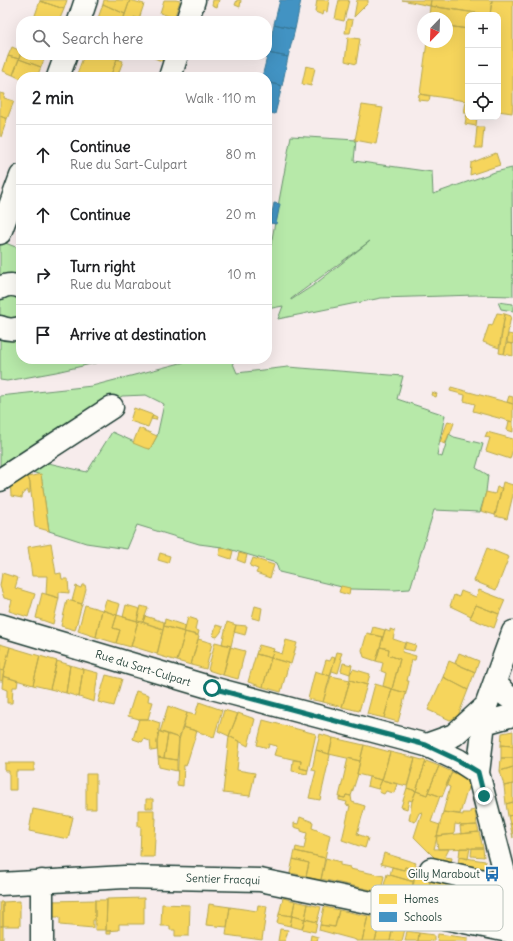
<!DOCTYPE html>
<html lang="en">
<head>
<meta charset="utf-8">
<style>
	:root { --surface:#fff; --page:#f2f2f2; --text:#202124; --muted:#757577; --line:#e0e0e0 }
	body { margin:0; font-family:Delius,sans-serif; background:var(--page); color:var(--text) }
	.controls { position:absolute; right:12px; top:12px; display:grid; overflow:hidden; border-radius:8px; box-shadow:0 4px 16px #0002 }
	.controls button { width:36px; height:36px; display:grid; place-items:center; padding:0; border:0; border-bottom:1px solid var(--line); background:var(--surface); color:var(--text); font:20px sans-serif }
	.compass { position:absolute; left:417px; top:12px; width:36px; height:36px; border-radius:50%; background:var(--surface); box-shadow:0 4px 16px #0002; rotate:203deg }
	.stop { position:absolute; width:12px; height:12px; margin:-9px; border:3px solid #0f766e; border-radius:50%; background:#fff }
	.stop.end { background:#0f766e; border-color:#fff; box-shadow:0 1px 4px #0008 }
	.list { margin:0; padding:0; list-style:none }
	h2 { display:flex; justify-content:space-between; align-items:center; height:52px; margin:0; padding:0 16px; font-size:17px }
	h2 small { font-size:13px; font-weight:400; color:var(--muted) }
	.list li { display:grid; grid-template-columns:26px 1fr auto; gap:12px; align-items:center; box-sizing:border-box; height:60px; padding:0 16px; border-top:1px solid var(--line) }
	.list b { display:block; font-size:15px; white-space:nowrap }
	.list p { margin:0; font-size:13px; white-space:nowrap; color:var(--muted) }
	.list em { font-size:13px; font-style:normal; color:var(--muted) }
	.icon { flex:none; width:22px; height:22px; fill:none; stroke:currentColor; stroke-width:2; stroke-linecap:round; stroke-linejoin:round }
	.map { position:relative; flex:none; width:513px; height:941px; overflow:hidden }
	.search { position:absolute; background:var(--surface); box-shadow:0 4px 16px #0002; left:16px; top:16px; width:256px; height:44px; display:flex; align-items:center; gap:10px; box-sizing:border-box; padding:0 14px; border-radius:16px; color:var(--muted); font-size:15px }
	.panel { position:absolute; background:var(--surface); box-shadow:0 4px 16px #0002; left:16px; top:72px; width:256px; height:292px; border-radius:16px }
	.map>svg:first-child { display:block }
	.green { fill:#b7e9a9; stroke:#6b936e; fill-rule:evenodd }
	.homes { fill:#f6d55c; stroke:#b6a750 }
	.schools { fill:#4393c3; stroke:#387998 }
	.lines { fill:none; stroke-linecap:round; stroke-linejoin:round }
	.minor-casing { stroke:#1f3d34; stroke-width:25 }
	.minor { stroke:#fdfcf7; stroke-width:22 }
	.route { stroke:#0f766e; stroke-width:5 }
	.labels { text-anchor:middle; stroke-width:4; stroke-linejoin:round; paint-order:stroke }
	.street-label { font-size:11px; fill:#1f3d34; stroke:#fdfcf7 }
	.poi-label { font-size:11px; fill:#1f3d34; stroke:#fdfcf7; text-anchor:end }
	.key { fill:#fdfcf7; stroke:#bac3bc; stroke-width:1 }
	.key-label { font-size:11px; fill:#1f3d34 }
</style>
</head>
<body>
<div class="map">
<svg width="513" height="941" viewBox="0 0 513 941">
	<rect width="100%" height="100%" fill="#f7ecec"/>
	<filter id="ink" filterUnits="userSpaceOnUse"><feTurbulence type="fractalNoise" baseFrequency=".025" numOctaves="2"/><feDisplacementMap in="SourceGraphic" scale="8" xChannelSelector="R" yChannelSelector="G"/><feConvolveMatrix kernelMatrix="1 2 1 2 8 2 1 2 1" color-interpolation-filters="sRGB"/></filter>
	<g filter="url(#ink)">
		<path class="green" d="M291 136 356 140 354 161 432 172 433 194 495 172 512 168 513 296 475 295 381 298 278 319 283 306 267 309V266ZM370 241 314 285 291 300V299Z
			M0 241 21 249V359H113L56 372 7 381 0 380Z
			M498 302 513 304V311L501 309Z
			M196 359H231L237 373 288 367 403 376 397 399 445 415 437 455 442 457 449 434 454 437 483 444 476 468 488 475 486 492 480 512 434 510 410 589 394 590 350 589 279 572 276 563 222 547 199 544 137 525 127 549 86 543 49 531 41 475 32 472 40 461 87 472 112 432 150 449 157 436 164 404 146 395 122 396 0 480V396L92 386Z"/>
		<path class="homes" d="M40 0H67L64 9 40 1Z
			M104 0H130L125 14 103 4Z
			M130 0 144 4 139 19 134 17 133 21H123Z
			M164 0H176L180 1 174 18 160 13Z
			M213 0H219L217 7 212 5Z
			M237 0H241L240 7 235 5Z
			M317 0H329L327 12 324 11 323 15 315 12Z
			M339 0H349L344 21 335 19Z
			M357 0H368V3L354 17Z
			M402 0H431L430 6Z
			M431 0H492L490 15 430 6Z
			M492 0H513V104L512 113 498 111V15H490Z
			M40 1 64 9 59 21H33Z
			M103 4 125 14 122 21H97Z
			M430 6 489 15H468V29L447 26V18H429Z
			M347 19 353 20 350 33H345Z
			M447 26 468 29V117H477L476 126 465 124 467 113H464L466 101 420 94 427 42H447Z
			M348 37 360 39 356 64 345 61Z
			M12 47 21 51 19 59 8 56Z
			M21 53V55H46L41 67 19 59Z
			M84 55H106L117 59 110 77H86L77 74Z
			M109 55H121L119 60 109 56Z
			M152 55H167L164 62 152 57Z
			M8 56 19 59 13 75 3 71Z
			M19 59 41 67 37 77H21V79L13 75Z
			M117 59 123 61 117 77H110Z
			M306 66 315 68 311 86 302 84Z
			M77 74 86 77H76Z
			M0 93 5 94 4 98 14 101 7 119 0 116Z
			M419 94 430 96 429 101 418 100Z
			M362 105 383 108 376 144 355 140Z
			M0 116 7 119 1 137 0 136Z
			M477 127H484L482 148H475Z
			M496 153 500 165 470 175 471 163Z
			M497 313 505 314 499 348 483 342 489 325 492 326Z
			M505 314 511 316 504 354 499 353Z
			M508 334 513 335V344L507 343Z
			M507 343 513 344V356L504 354Z
			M451 387 513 404V422L473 411 475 404 464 401 465 395 450 391Z
			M432 392 437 394 436 397 431 395Z
			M509 396 513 397V404L507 402Z
			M134 408 153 415 148 427 130 421Z
			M153 415 157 417 156 420 151 419Z
			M448 421 454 423 450 434H449L445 444 440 442Z
			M509 421 513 422V432L507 430Z
			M139 428 157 436 150 449 145 448 133 443Z
			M487 432 513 439V449L510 459 486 451 490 438 485 437Z
			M41 474 49 531 35 527 30 483 28 477Z
			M28 477 30 483V493H28V490L23 493 22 498 11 496 10 479Z
			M503 482 513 485V495L507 519 495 516Z
			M497 487 502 488 495 515 481 511 486 492 495 494Z
			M51 543 56 574 61 573 62 579H68L69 593 59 592V598L46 594 47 576H32L28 547Z
			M221 547 233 551 231 559 219 555Z
			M487 548 509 557 496 590 474 581Z
			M160 553 170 556 168 563 158 560Z
			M239 553 247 555 245 563 237 560Z
			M253 558 274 565 270 578 256 573 258 569 250 566Z
			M2 573 18 578 15 588 35 594 28 617 9 611 12 600 4 598 0 586Z
			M82 585H85L86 589 82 604 72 601 76 586 81 588Z
			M341 586 350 588 349 595 339 592Z
			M479 590 505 600 499 614 476 605 471 616 450 606 454 595 459 597 461 591 476 597Z
			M42 593 59 598 53 624 36 618Z
			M67 600 82 604 75 630 61 626Z
			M106 600 120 604 117 615 103 610Z
			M85 605 102 610 96 637 78 631Z
			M126 605 140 609 137 621 123 617Z
			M476 605 499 614 494 628 470 618Z
			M141 606 148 608 143 622 137 621Z
			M255 606 262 608 260 620 252 618Z
			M102 610 117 615 113 628 120 630 116 643 96 637Z
			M117 615 138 621 131 647 116 643 120 630 113 628Z
			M145 616 164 622 163 629 143 622Z
			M188 617 197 620 195 630 199 631 198 635 184 632Z
			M165 619 186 626 184 632 164 626Z
			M138 621 163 629 157 654 131 646Z
			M227 622 236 625 231 646 222 644Z
			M216 625 223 627 221 632 217 637 213 636Z
			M236 625 247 626 245 635 234 632Z
			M164 626 185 632 177 661 157 655Z
			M373 627 385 630 383 637 371 634Z
			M390 629 395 631 393 639 405 643 402 652 416 656 415 660H412L407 681H409L406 693 392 689 400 659 388 655 389 649 380 647 385 630 390 632Z
			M185 632 199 636 191 665 177 661Z
			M367 633 383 637 376 661 364 657 362 650Z
			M198 639 212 643 206 669 191 665Z
			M286 640 297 643 291 664 271 658 273 651 282 654Z
			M215 642 231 646 223 675 208 670Z
			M406 642 416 645 414 651 404 649Z
			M0 644 10 647 4 671 0 670Z
			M259 645 274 649 271 658 256 654Z
			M10 647 40 656 33 685 3 676Z
			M230 647 245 651 238 679 223 675Z
			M380 647 389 649 388 655 400 659 392 689 383 686 386 673 381 671 383 663 376 661Z
			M337 652 342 653 340 658 342 659 338 673 332 671 330 676Z
			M459 653 479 661 475 672 455 663Z
			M256 654 271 658 263 687 248 682Z
			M40 656 57 661 50 689 33 685Z
			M332 657 335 658 330 676 322 673 326 660 330 661Z
			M271 658 289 663 281 692 263 687Z
			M57 661 70 665 66 693 50 689Z
			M449 661 475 672 468 690 443 677Z
			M343 663 352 665 350 674 341 671Z
			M70 665 83 669 79 697 66 693Z
			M83 669 98 673 94 702 79 697Z
			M353 669 370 674 367 685 350 680V674Z
			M0 670 4 671 2 681H0Z
			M315 671 330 676 323 702 308 699Z
			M106 675 122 679 114 706 98 702Z
			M3 676 18 681 17 687H13L12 703H7V690L2 688Z
			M331 676 350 680 342 707 323 702Z
			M443 677 468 690 458 716 450 720 428 710Z
			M350 680 367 685 359 711 342 707Z
			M375 684 392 689 384 718 367 714Z
			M392 689 406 693 398 722 384 718Z
			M136 691 149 695 148 701 153 702 148 719H139L128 716Z
			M199 702 222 710 214 737 183 727 187 713 195 715Z
			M168 706 187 713 179 738 160 732Z
			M224 710 238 714 229 736 218 731Z
			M238 713 255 719 248 746 229 736Z
			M139 719H148L160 723 157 742V750L151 751 150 741 144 739 142 742 133 739Z
			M263 720 316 734 308 770 300 768 301 761 274 755 277 746 269 744 268 748 257 745Z
			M183 727 197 731 186 766 184 765 183 786 177 785 179 740Z
			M159 731 168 734 164 758 158 757 157 742Z
			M513 731V746L501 745 502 733Z
			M168 734 179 738 177 760 164 758Z
			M320 734 333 738 329 754 316 750Z
			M229 736 240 742 237 770 255 773 250 796 223 793Z
			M333 738 364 745 360 761 329 754Z
			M364 745 390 752 382 780 357 774Z
			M501 745 513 746V758H501Z
			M316 750 329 754 330 755 320 800 309 798 316 771 312 770Z
			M390 752 415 758 407 786 382 780Z
			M158 757 177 760V771L159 767Z
			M348 758 360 761 357 774H358L351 796 346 795 345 798 339 797Z
			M415 758 426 761 416 791 407 788Z
			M501 758H513V767L500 771Z
			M293 760 301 761 300 768 308 770 307 774 292 771Z
			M426 761 439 766 427 795 416 791Z
			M5 763H34V771H16V790H9V771H5Z
			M439 766 452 772 442 797 428 792Z
			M513 767V784L504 786 500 771Z
			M452 772 468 779 469 784 460 814 443 812 450 787 446 785Z
			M86 774H96V809H86Z
			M369 777 382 780 378 789 367 786Z
			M382 780 397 784 394 793 386 791 384 794 379 792 380 789H378Z
			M513 784V802L506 804 504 786Z
			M407 788 416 791 412 801 409 800 407 809 401 807Z
			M416 791 427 795 428 792 440 796 431 822 440 825 434 849H449L445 857 452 858 451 863 441 864 414 837 422 812 419 813 415 822 409 820 412 801Z
			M346 795 351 796 352 802 365 806 357 834 368 838 365 848 342 840 350 806 346 805 347 802 339 800V797L345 798Z
			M146 799H153V808H146Z
			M513 802V815L508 816 506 804Z
			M33 809 73 817 68 839 29 831Z
			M138 810H154V818H156L154 857H140L141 826H138Z
			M475 810 477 825 460 826 461 825 455 824 454 834 437 836 443 812 463 815V813H470V811Z
			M513 815V824H510L508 816Z
			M300 817 313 822 312 828 330 835 325 858 295 851 296 847 304 849 307 833 301 831V829L294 827V823L298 824Z
			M510 824H513V838Z
			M477 825 479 832 461 834 460 826Z
			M479 832 483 848 438 849 436 836Z
			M460 848H470L468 859 459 857Z
			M472 848H483L484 857 471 856Z
			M295 851 325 858 321 880 306 877 309 863 293 859Z
			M384 853 416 863 415 865 428 869 427 872 405 867 404 870 381 864Z
			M459 857 485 861 489 879 457 872Z
			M326 858 340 862V865L350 867V869L384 876 381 892 321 879Z
			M293 859 309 863 306 876 290 873Z
			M392 867 404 870 405 867 415 870 414 882 390 875Z
			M416 869 431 873 429 890H427L423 904 409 900Z
			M431 873 448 877 444 894 429 890Z
			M387 874 414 882 409 899 399 897 400 893 383 889Z
			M448 877 461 880 458 896 444 894Z
			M461 880 476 883 473 900 458 896Z
			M476 883 491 887 494 900 481 901 473 900Z
			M144 898V924H119V930L106 931 107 899Z
			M283 898 295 901 292 916 279 914Z
			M95 900V920H93V928L60 925V917H51V901Z
			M95 900H107L106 930H95Z
			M20 901V926H3V902Z
			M295 901 308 904 305 919 292 916Z
			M0 902H3V926H0Z
			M162 904 190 905 189 936H175V930H170V926H161Z
			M209 904 230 907 227 927 206 925Z
			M308 904 321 907 317 922 305 919Z
			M258 905 267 906 262 940 226 935 230 907 257 911Z
			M324 907 339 910 335 927 320 925Z
			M339 910 368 916 362 941H356V940L319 930 320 925 335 927Z
			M279 914 292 916 290 926 277 923Z
			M292 916 305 919 302 929 290 926Z
			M368 916 381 919 375 941H362Z
			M305 919 317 922 315 932 302 929Z
			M381 919 394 922 390 941H375Z
			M394 922 406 925 402 941H390Z
			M0 926H3V939H0Z
			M280 929 288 930 285 941H278Z
			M106 931H111V934H106Z
			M407 931 419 933 418 941H405Z
			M419 933 434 935V941H418Z
			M438 934 468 938V941H437Z
			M311 935 318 937 317 941H310Z"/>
		<path class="schools" d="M280 0H301L295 29 274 24Z
			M274 24 295 29 288 57 268 53Z
			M268 53 288 57 282 86 267 82V77H262Z
			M267 82 282 86 275 114 267 112Z
			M274 203 280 204 276 224 270 223Z"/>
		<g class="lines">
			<g class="minor-casing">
				<path id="minor" d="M79 21 86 0
					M187 21 194 0
					M58 77 66 55
					M170 77 177 55
					M0 233 21 176
					M0 288C7 284 13 284 21 287
					M0 327C8 330 13 330 21 328
					M0 480 112 407
					M0 625 212 688 426 745 458 760 478 773
					M513 632 486 706 478 773 507 884 513 918
					M495 682 507 696 513 698
					M485 723 513 715
					M426 745 454 735 486 706
					M431 869 488 882 507 884
					M0 884 125 877 260 880 513 932
					M42 941V881"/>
			</g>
			<use href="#minor" class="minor"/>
		</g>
	</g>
	<g class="lines" filter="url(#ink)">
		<path class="route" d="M212 688 426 745 458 760 478 772 484 796"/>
	</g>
	<defs>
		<g id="bus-bare" transform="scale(1.2)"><path d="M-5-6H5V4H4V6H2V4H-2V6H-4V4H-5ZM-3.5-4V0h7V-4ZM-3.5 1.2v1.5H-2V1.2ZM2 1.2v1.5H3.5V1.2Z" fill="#1f6fb2" stroke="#fdfcf7" stroke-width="2.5" paint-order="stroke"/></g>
	</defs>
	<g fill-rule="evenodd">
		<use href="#bus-bare" x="492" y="874"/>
	</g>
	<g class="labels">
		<g class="street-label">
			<text transform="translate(143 668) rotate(17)" y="4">Rue du Sart-Culpart</text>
			<text transform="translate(223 879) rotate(2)" y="4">Sentier Fracqui</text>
		</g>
		<g class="poi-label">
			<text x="480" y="878">Gilly Marabout</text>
		</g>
	</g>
	<rect x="371" y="885" width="132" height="46" rx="6" class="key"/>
	<rect x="379" y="894" width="18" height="10" fill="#f6d55c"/>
	<rect x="379" y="912" width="18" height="10" fill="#4393c3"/>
	<g class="key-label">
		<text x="404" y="903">Homes</text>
		<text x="404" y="921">Schools</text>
	</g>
</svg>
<div class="controls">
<button>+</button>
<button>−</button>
<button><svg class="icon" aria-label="locate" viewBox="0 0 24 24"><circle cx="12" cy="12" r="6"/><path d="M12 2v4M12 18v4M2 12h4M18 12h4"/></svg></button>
</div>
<svg class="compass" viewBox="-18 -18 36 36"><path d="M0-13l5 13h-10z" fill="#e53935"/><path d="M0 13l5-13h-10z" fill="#757577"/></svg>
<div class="stop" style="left:212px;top:688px"></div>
<div class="stop end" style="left:484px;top:796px"></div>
<div class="search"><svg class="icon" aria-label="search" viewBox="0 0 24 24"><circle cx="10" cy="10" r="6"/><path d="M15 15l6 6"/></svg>Search here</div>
<section class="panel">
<h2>2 min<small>Walk · 110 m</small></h2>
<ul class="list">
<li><svg class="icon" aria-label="ahead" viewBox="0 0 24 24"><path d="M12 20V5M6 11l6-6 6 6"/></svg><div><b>Continue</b><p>Rue du Sart-Culpart</p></div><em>80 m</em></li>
<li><svg class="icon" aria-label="ahead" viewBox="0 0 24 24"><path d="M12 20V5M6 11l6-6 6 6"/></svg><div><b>Continue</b></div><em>20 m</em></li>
<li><svg class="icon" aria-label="right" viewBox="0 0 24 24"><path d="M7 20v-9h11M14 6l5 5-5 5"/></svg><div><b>Turn right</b><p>Rue du Marabout</p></div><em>10 m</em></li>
<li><svg class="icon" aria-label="arrive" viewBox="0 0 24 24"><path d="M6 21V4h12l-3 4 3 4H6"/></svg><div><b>Arrive at destination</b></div></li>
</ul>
</section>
</div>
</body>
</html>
